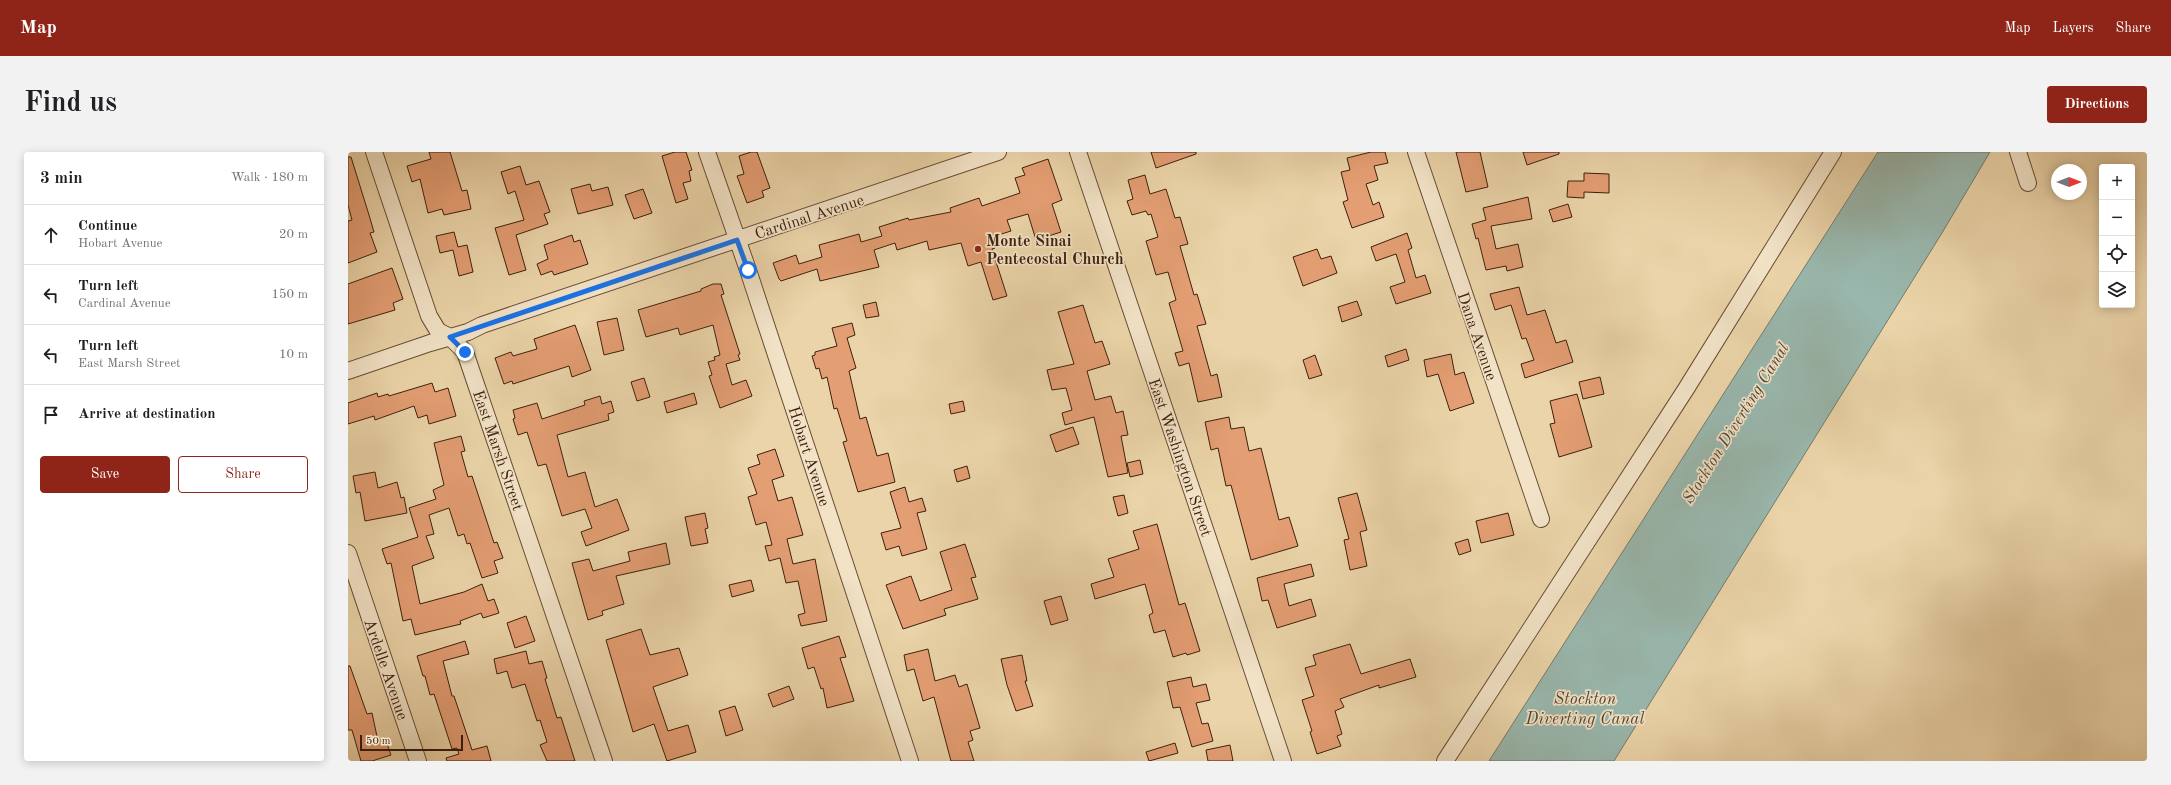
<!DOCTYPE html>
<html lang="en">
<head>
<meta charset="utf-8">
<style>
	:root { --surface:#fff; --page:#f2f2f2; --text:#202124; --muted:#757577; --line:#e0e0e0; --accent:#8f2418 }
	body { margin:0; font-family:"Old Standard TT",serif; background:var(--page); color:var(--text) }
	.controls { position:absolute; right:12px; top:12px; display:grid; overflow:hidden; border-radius:4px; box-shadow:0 2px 10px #0003 }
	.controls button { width:36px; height:36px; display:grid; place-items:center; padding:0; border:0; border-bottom:1px solid var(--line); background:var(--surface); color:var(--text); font:20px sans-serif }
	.compass { position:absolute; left:1703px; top:12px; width:36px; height:36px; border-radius:50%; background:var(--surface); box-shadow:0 2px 10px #0003; rotate:90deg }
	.scale { position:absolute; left:12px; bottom:10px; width:103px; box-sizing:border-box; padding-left:4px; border:2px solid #3e200d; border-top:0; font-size:11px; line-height:14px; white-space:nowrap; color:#3e200d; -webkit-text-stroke:3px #f2e3c7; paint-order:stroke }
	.stop { position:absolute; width:12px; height:12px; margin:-9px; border:3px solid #1a73e8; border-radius:50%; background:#fff }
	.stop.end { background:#1a73e8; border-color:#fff; box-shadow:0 1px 4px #0008 }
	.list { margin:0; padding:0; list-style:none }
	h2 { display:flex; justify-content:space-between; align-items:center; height:52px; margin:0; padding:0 16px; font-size:17px }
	h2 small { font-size:13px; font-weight:400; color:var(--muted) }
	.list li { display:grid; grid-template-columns:26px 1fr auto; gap:12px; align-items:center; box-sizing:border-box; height:60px; padding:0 16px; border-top:1px solid var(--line) }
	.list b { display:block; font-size:15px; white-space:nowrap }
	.list p { margin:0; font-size:13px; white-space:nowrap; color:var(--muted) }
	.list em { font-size:13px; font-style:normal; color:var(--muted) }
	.actions { display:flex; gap:8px; padding:12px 16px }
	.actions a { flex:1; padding:9px 0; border:1px solid var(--accent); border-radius:4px; text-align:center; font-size:14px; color:var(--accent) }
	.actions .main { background:var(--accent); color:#fff }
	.icon { flex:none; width:22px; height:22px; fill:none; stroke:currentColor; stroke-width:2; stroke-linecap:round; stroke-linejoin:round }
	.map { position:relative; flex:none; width:1799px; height:609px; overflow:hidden; border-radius:4px }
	header { display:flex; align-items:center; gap:24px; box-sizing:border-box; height:56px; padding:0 20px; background:var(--accent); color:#fff }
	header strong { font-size:19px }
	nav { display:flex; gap:22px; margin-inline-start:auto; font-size:14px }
	.intro { display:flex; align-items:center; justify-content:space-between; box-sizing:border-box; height:96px; padding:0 24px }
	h1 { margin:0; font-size:28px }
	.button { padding:10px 18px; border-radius:4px; background:var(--accent); color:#fff; font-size:14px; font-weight:700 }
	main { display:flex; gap:24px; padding:0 24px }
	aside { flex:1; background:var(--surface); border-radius:4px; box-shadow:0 2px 10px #0003 }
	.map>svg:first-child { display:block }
	.water { fill:#99b7ad; stroke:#757b6d }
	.building { fill:#e49e73; stroke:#3e200d }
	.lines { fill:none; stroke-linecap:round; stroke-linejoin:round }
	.minor-casing { stroke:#694d34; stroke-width:18 }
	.minor { stroke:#f2e3c7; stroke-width:16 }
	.route { stroke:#1a73e8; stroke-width:5 }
	.poi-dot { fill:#8f2418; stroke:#f2e3c7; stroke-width:1.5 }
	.labels { text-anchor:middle; stroke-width:3.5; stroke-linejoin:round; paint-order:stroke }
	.street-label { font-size:16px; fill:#3e200d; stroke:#f2e3c7 }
	.poi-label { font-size:16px; font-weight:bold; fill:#3e200d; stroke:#f2e3c7; text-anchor:start }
	.water-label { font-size:17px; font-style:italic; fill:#554635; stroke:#f2e3c7 }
</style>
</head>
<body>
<header>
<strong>Map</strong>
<nav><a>Map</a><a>Layers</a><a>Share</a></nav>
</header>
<div class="intro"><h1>Find us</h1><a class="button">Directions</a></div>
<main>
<aside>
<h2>3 min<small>Walk · 180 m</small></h2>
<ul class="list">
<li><svg class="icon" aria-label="ahead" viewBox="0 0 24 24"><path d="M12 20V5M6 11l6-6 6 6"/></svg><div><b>Continue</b><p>Hobart Avenue</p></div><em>20 m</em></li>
<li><svg class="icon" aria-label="left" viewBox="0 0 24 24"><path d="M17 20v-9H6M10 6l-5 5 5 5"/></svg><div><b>Turn left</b><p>Cardinal Avenue</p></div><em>150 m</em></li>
<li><svg class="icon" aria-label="left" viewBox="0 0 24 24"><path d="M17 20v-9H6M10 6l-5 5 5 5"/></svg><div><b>Turn left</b><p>East Marsh Street</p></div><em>10 m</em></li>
<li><svg class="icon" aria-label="arrive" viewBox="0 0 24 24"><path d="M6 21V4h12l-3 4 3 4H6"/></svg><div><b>Arrive at destination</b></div></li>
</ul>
<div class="actions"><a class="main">Save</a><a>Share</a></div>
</aside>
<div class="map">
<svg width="1799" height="609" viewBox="0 0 1799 609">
	<rect width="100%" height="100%" fill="#ebd4a9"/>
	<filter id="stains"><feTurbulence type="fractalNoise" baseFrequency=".005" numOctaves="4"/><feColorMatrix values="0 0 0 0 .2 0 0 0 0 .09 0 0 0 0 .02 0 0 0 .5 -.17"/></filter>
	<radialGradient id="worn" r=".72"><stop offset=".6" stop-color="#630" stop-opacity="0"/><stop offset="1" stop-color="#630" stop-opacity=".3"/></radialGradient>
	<path class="water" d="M1530 0H1642L1594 81 1266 609H1141Z"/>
	<path class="building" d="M81 0H102L114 39 119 38 123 57 96 63 94 57 80 61 72 27 64 30 59 14 83 7Z
		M327 0H338L344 18 341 19 343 29 335 31 340 47 328 51 314 4Z
		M403 0H409L422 36 414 39 416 45 399 51 389 24 396 22 391 4Z
		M803 0H848V2L808 16Z
		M1023 0H1037L1040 11 1026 14 1030 28 1018 32 1025 53 1031 50 1036 65 1004 76 995 50 1000 48 993 20 1002 18 999 6Z
		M1108 0H1132L1140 35 1118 40Z
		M1175 0H1211V2L1179 13Z
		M0 5H3L21 63 26 80 22 81 29 100 0 111V69L4 68 0 53Z
		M700 7 714 48 704 52 713 80 688 88 680 62 659 68 663 79 644 85 647 96 644 97 659 144 645 148 633 110 620 114 613 91 581 98 579 89 549 98 547 91 526 98 531 115 472 129 469 117 433 129 431 127 425 111 448 103 451 112 474 105 471 93 511 82 513 90 534 84 531 75 560 66 561 68 603 60 602 56 631 46 634 54 672 41 667 26 677 23 674 16Z
		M172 14 178 33 191 29 202 60 196 62 200 72 168 83 178 118 161 123 147 76 176 68 167 39 160 42 153 20Z
		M1236 21 1261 22V41L1236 40V46L1219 45 1220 29H1236Z
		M797 23 802 42 818 37 827 66 832 65 840 92 832 94 846 143 849 142 858 172 849 174 863 224 869 222 874 245 850 250 841 211 831 214 827 201 835 199 821 151 828 148 820 120 808 123 798 89 810 85 803 62 800 63 798 59 784 63 779 49 785 47 780 28Z
		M242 32 244 39 260 35 265 53 230 62 223 37Z
		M295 37 304 61 286 67 277 43Z
		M1180 45 1184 67 1143 74 1148 97 1170 92 1175 115 1159 119 1158 114 1138 118 1130 86 1128 87 1124 72 1138 68 1135 56Z
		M1220 52 1224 65 1205 70 1201 58Z
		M106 80 110 95 119 93 125 120 111 124 105 98 92 101 88 84Z
		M1059 81 1064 96 1060 98 1068 126 1077 123 1083 141 1048 152 1042 135 1057 130 1048 102 1028 109 1023 95Z
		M224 83 226 90 232 88 240 112 206 123 204 119 193 123 189 112 200 107 196 93Z
		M969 97 973 107 983 104 989 121 955 134 945 105Z
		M44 116 55 147 45 151 47 158 0 172V132Z
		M365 132H373L376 142 373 143 392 202 390 203 392 208 378 212 384 233 398 228 404 244 372 256 361 224 364 223 360 210 367 208 366 205 372 203 365 173 332 183 330 176 298 185 290 158 353 139V137Z
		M1171 135 1179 163 1197 158 1208 191 1218 188 1225 210 1177 226 1173 212 1186 208 1178 186 1174 187 1163 153 1147 158 1142 142Z
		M1009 149 1014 163 994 170 990 155Z
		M528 150 531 164 518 166 515 153Z
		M735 153 747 191 754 189 762 212 739 219 747 248 763 244 768 261 775 259 780 283 773 284 780 321 760 325 746 265 717 273 714 261 724 258 718 236 704 238 699 218 726 212 710 160Z
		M269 166 276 198 256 203 249 170Z
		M504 171 507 183 499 186 508 216 501 219 512 267 518 265 529 304 540 301 547 330 510 340 495 290 499 289 489 256 486 257 479 225 474 227 471 216 468 217 464 204 467 203V200L489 194 484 176Z
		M227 173 243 218 224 225 221 214 165 232 164 229 156 232 147 206 163 200 165 204 189 197 186 187Z
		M1058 197 1061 208 1040 215 1037 204Z
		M1103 202 1107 223 1116 220 1126 251 1102 259 1090 222 1079 225 1076 208Z
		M967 203 974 223 961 227 955 208Z
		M1252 225 1256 242 1235 247 1231 230Z
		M296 226 302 245 289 249 283 230Z
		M84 231 87 240 100 236 108 264 81 272 79 263 70 266 66 254 27 268 26 264 0 272V251L29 241 30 245 40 242 41 244Z
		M346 241 349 252 319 261 316 250Z
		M1229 242 1244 295 1211 305 1202 272 1207 271 1202 249Z
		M252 244 254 252 263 249 266 260 260 262 261 268 209 283 220 325 237 320 247 355 269 347 281 378 238 394 233 380 244 376 237 357 214 364 198 312 190 314 179 280 170 283 165 267 167 266 165 258 189 251 194 267 237 253 236 249Z
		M615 249 617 259 603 262 601 252Z
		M881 265 883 277 896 275 901 299 913 296 931 368 941 365 950 394 903 408 883 333 878 334 870 296 863 298 857 270Z
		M725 275 731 292 708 300 702 283Z
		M113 284 117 299 113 300 120 325 124 324 146 391 149 390 155 406 146 409 150 421 134 426 122 391 119 392 116 382 110 384 101 356 81 363 86 382 78 384 86 406 64 414 72 452 116 440 134 432 140 449 146 447 151 461 135 466 133 461 112 469 113 472 67 483 63 467 55 469 43 411 39 412 34 397 70 385 61 356 88 347 85 338 96 333 86 291Z
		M427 297 436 324 424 328 430 349 444 345 455 383 439 387 445 412 467 407 479 469 453 474 450 463 457 461 450 429 438 431 432 406 421 409 417 394 424 393 418 370 408 373 400 345 409 342 400 316 412 312 409 303Z
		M792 308 795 322 782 325 779 311Z
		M619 314 622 326 609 330 606 318Z
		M27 320 30 336 49 330 53 346 56 345 59 361 17 369 12 340 8 341 5 324Z
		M557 335 561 350 574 346 578 359 569 361 579 397 554 404 551 394 538 398 533 381 553 376 542 340Z
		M1009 341 1019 378 1012 380 1019 414 1002 418 996 388 1001 387 990 346Z
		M776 343 780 361 770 364 765 345Z
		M357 361 360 376 357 377 360 391 343 394 337 365Z
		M1160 361 1166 383 1133 391 1128 369Z
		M809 372 831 453 837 451 852 499 839 503 838 501 825 505 817 478 806 481 801 463 805 461 797 432 747 447 743 432 766 425 760 407 791 397 785 379Z
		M1120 387 1123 399 1111 403 1107 391Z
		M318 391 322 412 268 424 276 452 254 459 255 463 240 468 224 411 241 407 245 419 282 409 280 400Z
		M617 392 628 425 623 426 630 447 596 457 598 463 555 477 538 433 563 424 572 449 604 438 592 400Z
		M963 412 966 424 936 432 941 454 963 447 968 464 929 476 920 448 914 449 909 426Z
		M403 428 406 439 384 445 381 433Z
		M713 444 720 468 703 473 696 449Z
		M178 464 187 489 167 496 159 471Z
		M293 477 302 503 331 496 340 523 305 535 320 579 340 573 348 600 319 609 306 572 285 580 258 488Z
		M491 484 498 505 492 506 506 549 479 556 475 536 473 537 466 515 460 517 454 496Z
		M117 489 121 502 95 509 104 544H106L124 598 139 594 143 609H99L98 606 111 602 109 596 104 597 86 542 82 543 77 524H75L69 504Z
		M1002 492 1013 522 1062 507 1068 525 1031 536V533L992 547 996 555 987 559 994 582 989 584 993 594 969 602 962 580 964 579 954 548 966 544 957 516 968 513 965 503Z
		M580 497 587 529 607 523 611 535 619 532 632 576 622 579 625 588 620 590 626 609H603L586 545 575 549 566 517 559 519 556 503Z
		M178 499 181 512 194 509 199 526 197 527 209 566 213 565 227 609H199L192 593 199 590 192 568 189 569 177 532 164 536 159 519 149 522 146 507Z
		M674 503 679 529H677L685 554 668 559 659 533 653 507Z
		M0 514H2L19 562 24 561 30 589 37 586 43 603 24 609H13L4 578H0Z
		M843 525 845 535 858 532 862 548 848 551 854 572 860 571 865 589 844 595 832 555 825 556 819 530Z
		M441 534 446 547 425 555 420 542Z
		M387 554 395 578 378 584 371 559Z
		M827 591 830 601 801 609 798 600Z
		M882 593 885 609H860L858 598Z"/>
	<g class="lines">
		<g class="minor-casing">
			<path id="minor" d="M26 0 81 164 90 179 102 185 117 200 256 609
				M359 0 400 118 562 609
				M730 0 935 609
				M1068 0 1193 367
				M1670 0 1680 31
				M0 219 82 191 120 180 134 173 650 0
				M0 401 70 609
				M1097 609 1338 237 1485 0"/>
		</g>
		<use href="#minor" class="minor"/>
	</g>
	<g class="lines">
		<path class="route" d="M117 200 102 185 389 88 400 118"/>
	</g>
	<circle class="poi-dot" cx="630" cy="97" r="4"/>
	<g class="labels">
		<g class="street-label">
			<text transform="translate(461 64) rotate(-18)" y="6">Cardinal Avenue</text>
			<text transform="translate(1130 184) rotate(71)" y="6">Dana Avenue</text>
			<text transform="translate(151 298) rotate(71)" y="6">East Marsh Street</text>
			<text transform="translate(462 304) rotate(72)" y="6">Hobart Avenue</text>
			<text transform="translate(833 305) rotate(71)" y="6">East Washington Street</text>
			<text transform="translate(39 517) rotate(71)" y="6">Ardelle Avenue</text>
		</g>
		<g class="poi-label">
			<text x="638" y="94">Monte Sinai<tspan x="638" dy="18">Pentecostal Church</tspan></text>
		</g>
		<g class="water-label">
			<text transform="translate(1387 271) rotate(-58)" y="6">Stockton Diverting Canal</text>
			<text x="1237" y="552">Stockton<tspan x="1237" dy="20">Diverting Canal</tspan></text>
		</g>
	</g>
	<rect width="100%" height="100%" filter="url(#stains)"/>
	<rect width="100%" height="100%" fill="url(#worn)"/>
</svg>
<div class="controls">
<button>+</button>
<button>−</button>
<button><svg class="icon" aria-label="locate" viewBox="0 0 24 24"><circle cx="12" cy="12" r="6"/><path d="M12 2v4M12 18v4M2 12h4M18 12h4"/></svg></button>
<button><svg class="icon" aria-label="layers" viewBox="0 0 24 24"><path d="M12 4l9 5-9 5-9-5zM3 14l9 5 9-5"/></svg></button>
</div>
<svg class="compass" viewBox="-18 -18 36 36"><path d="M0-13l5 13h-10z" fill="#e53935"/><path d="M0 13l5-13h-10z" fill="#757577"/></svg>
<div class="scale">50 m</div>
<div class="stop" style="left:400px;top:118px"></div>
<div class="stop end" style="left:117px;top:200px"></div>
</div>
</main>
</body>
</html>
